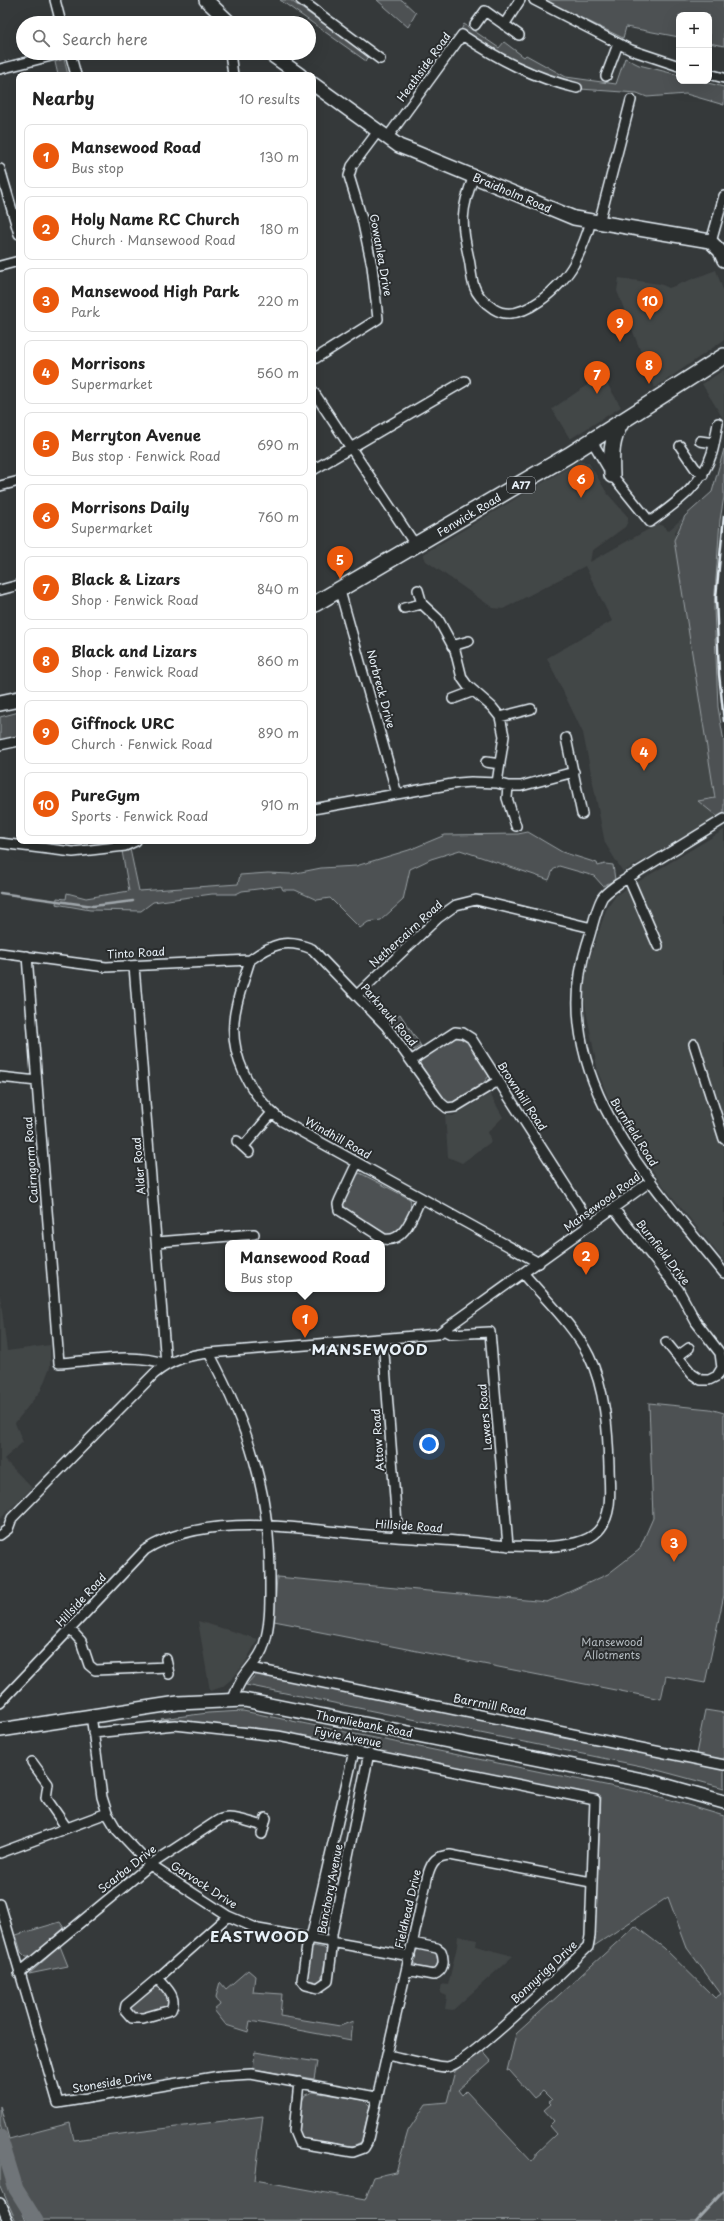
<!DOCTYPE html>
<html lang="en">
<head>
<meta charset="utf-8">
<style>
	:root { --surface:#fff; --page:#f6f6f6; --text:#222; --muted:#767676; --line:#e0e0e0; --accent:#ea580c }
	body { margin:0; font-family:"Playpen Sans",sans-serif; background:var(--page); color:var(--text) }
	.controls { position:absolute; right:12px; top:12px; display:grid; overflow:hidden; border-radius:8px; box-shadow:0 4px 16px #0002 }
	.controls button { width:36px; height:36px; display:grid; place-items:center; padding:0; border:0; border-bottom:1px solid var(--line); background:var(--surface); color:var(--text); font:20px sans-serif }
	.you { position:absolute; left:429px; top:1444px; width:14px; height:14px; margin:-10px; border:3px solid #fff; border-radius:50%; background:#1a73e8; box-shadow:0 0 0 6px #1a73e833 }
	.badge { display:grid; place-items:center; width:26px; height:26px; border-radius:50%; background:var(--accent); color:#fff; font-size:13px; font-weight:700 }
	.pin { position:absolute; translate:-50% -33px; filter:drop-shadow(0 1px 2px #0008) }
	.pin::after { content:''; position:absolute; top:21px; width:14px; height:12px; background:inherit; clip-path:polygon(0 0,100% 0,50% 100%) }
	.popup { position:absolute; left:225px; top:1240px; width:160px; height:52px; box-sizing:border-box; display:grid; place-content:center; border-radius:8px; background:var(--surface); filter:drop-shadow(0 1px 3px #0005); font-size:13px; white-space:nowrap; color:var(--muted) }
	.popup b { font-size:15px; color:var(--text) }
	.popup::after { content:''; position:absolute; left:50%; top:100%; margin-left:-8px; border:8px solid transparent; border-top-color:var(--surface) }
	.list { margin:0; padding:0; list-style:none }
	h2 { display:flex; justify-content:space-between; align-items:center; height:52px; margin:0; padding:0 16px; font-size:17px }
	h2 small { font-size:13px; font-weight:400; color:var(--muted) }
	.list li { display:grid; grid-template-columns:26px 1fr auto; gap:12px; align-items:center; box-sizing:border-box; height:64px; margin:0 8px 8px; padding:0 8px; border:1px solid var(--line); border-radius:8px }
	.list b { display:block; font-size:15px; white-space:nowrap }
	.list p { margin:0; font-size:13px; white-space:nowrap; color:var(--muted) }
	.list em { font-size:13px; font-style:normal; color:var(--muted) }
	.icon { flex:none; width:22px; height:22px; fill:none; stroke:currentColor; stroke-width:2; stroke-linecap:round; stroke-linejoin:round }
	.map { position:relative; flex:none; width:724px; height:2221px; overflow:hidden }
	.search { position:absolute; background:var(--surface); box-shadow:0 4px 16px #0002; left:16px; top:16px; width:300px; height:44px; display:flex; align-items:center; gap:10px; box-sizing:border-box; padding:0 14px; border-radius:22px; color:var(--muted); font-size:15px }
	.panel { position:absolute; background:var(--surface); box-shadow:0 4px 16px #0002; left:16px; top:72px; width:300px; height:772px; border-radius:8px }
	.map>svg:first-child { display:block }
	.built { fill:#424647 }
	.green { fill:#4d5152; stroke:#9aa1a5 }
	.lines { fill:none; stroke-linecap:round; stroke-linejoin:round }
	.stream { stroke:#a0a7ac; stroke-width:2.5 }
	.river { stroke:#707579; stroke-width:15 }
	.street-casing { stroke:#e8f1f8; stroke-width:12 }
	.secondary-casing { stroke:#e8f1f8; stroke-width:16 }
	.primary-casing { stroke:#e8f1f8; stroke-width:18 }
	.street { stroke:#2a2d2e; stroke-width:9 }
	.secondary { stroke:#2a2d2e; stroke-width:13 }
	.primary { stroke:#2a2d2e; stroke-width:15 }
	.rail { stroke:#e8f1f8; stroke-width:2.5 }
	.labels { text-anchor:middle; stroke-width:4; stroke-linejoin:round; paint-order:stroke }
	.shield { fill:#2a2d2e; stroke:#afb6bb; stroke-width:1 }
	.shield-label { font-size:10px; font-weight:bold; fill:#e8f1f8 }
	.street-label { font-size:11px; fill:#e8f1f8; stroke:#2a2d2e }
	.park-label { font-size:11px; fill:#b2b9be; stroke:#2a2d2e }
	.district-label { font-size:15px; font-weight:bold; letter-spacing:1px; fill:#e8f1f8; stroke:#2a2d2e }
</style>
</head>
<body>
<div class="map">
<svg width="724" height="2221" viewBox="0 0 724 2221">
	<rect width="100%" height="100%" fill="#35393a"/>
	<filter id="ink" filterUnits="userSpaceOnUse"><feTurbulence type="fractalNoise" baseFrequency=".025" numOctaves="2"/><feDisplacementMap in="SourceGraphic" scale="8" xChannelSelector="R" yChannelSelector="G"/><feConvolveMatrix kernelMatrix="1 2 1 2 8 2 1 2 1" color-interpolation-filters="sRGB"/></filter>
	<g filter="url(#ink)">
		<path class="built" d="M716 270 724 293V340L655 388 617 291 619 278 660 284 669 288Z
			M724 370V420L702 384Z
			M602 375 621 407 570 439 552 409Z
			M579 461 589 463 607 493 628 517V521L625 527 592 551 590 562 658 524 664 526 668 531 685 516 675 532 724 814 623 872 605 843 583 733 547 658 612 621 585 566 503 609 493 608 426 561 423 554Z
			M724 830V1261L661 1183 614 1113 598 1072 584 1000V975L606 910 616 895Z
			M490 1094 503 1117 488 1132 491 1142 462 1163 448 1157 445 1115 453 1116Z
			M0 1294 7 1351 50 1345V1367L41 1390 15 1423 23 1442 4 1459 32 1488 0 1519Z
			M198 1621 258 1639 245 1663 233 1678 222 1687 210 1691Z
			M458 1936 477 1940 476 1946 513 1956 453 2010 445 2009 447 1996 440 1993 442 1984 448 1985 457 1946Z"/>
		<path class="green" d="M280 0H290L369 56 366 61Z
			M377 0H402L416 13 408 27Z
			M544 0H724V46L709 43V15H679V37L626 27 623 38Z
			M464 24 499 48 504 42 524 57 526 55 566 77 616 84 625 58 639 65 679 75V81H700L724 87V105L686 94 647 97 637 93 580 89 526 68 497 53 461 30Z
			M64 59 68 75H58L55 62Z
			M724 449V497L720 520 714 608 718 707 724 742V815L719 818 698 801 715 798 674 540 685 516 712 492Z
			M19 712V737L0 740V717Z
			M528 832 562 852 597 863 598 866 605 864 613 865 615 880 603 886 594 876 559 866 553 870 549 880 460 850 431 859 410 869 403 900 381 920 368 922 360 928 330 898 317 900 295 890H283L281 886 242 891 236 894H212L153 902 141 911 90 910 56 904 57 898 66 899 67 893 86 898 129 891 122 851 130 849 139 891 238 884 240 875 268 873 291 874 321 868 356 866 409 850 445 835 518 834Z
			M400 1014 421 1046 414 1050 390 1021Z
			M456 1036 470 1044 489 1076 477 1091 452 1104 446 1102 420 1064 421 1059Z
			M360 1173 410 1199C414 1212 402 1235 388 1235L344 1208 343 1203 355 1176Z
			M649 1403 710 1409 724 1413V1595L705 1683 666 1676 661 1699 300 1628V1626L274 1621 277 1577 547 1602 608 1574 639 1550 653 1518Z
			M256 1674 429 1708 552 1736 724 1768V1788L646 1767 246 1685Z
			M705 1710 724 1713V1760L696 1754Z
			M243 1711 654 1795 724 1816V2221L40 2220 17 2182 0 2125V2105L9 2139 70 2123 74 2140 263 2116 255 2180 365 2200 374 2177 396 2172 408 2131 426 2104 447 2102 455 2071 482 2050 491 2061 458 2090 462 2095 466 2091 532 2162 536 2157V2153L556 2134 549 2126 554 2121 544 2110 551 2104 549 2102 552 2100 543 2091 534 2098 509 2070 507 2071 516 2034 635 1926 664 1948 715 1998 721 1994 687 1948 668 1897 594 1946 601 1797 255 1728 161 1719 208 1713Z
			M60 1922 64 1928 32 1957H26L21 1952 16 1935Z
			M60 1946 68 1966 29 1974Z
			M314 1946 324 1948 327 1951 321 1981 318 1985 308 1983 305 1979 310 1950Z
			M419 1949 436 1952 438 1962 436 1967C428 1971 420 1969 413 1963L415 1952Z
			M248 1970 255 1976 253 1992 282 1994 280 2016 340 2026 353 2021 351 2040 250 2021 248 2032 226 2025 214 2010 220 2005 216 1997 220 1982 226 1989Z
			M156 1987 160 1988 169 1999 168 2007 137 2016 132 2014 130 2010 132 2006Z
			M255 2052 317 2062 314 2079 253 2069Z
			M313 2092 364 2100 370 2106 361 2142 353 2146 304 2139 299 2136 302 2101 305 2095Z
			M0 2151 8 2178 26 2221H16L0 2185Z"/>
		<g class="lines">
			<path class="stream" d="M0 893 93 906 133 901
				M696 2221 724 2191"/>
			<path class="river" d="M0 2137 16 2189 36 2221"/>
			<g class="street-casing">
				<path id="street" d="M55 0 61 23
					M301 0 380 59
					M534 0 631 50 679 66
					M475 25 485 11 519 35
					M504 25 520 0
					M70 53 76 75
					M230 53 233 75
					M0 69 63 53
					M709 74 724 78
					M606 76 618 44
					M387 138 462 35C498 59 534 78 577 88
					M0 169 19 234
					M474 176C460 211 461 224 469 259 471 268 471 278 474 286 477 296 485 303 494 309 521 326 562 286 574 264 581 250 587 236 591 221
					M599 223 631 100
					M711 242 724 196
					M0 266 19 261
					M313 360 378 319 372 266 362 219 349 176 352 166 379 130
					M313 391 416 546
					M592 441 612 475 650 522C676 503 702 486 712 453 715 443 716 433 718 423
					M700 441 714 443
					M680 446 695 468 703 475
					M313 470 465 381
					M0 486 19 481
					M0 590 19 585
					M418 590 422 604 438 619 455 650 462 678 467 685 492 707 500 717 504 736 497 783
					M340 591 397 794
					M404 608 422 604
					M452 646 469 641
					M453 699 474 691
					M500 717 531 709
					M566 738 582 814
					M0 745 19 741
					M486 762 500 764
					M508 786 507 798 516 826
					M313 809 458 783 471 782 497 783 508 786H521L574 772
					M724 819 618 884C613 888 605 893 602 898 595 911 592 930 587 944 546 1073 650 1181 724 1273
					M0 843 73 852 125 846 136 841
					M628 877 658 946
					M0 953 106 967 250 960
					M27 956 59 1363C93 1361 134 1352 166 1364L134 966
					M250 960C245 977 238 995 235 1013 228 1054 250 1096 282 1121L539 1263
					M250 960C272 944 286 938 312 949L386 1026 441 1103 447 1108 455 1107 498 1081
					M357 995 438 918 456 905 476 900 592 928
					M694 1044 724 1139
					M412 1060 455 1032 463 1033 471 1038 591 1225
					M0 1077 37 1081
					M237 1141 249 1152
					M244 1146 272 1113
					M357 1163 340 1199 338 1204 339 1210 384 1239C405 1243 413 1214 421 1198
					M614 1209 678 1289 696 1322 720 1353 722 1368 717 1376 709 1380H701L692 1374 666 1342
					M157 1242 254 1234
					M445 1331 451 1334 490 1332 508 1546
					M383 1340 398 1537
					M209 1353C249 1427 270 1493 270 1578 270 1600 271 1623 264 1645 260 1660 247 1669 240 1683 237 1688 235 1694 233 1699
					M678 1356 689 1348
					M0 1535 8 1529 12 1518 154 1374C171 1360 188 1355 209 1353L438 1334 651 1181
					M70 1629 81 1641 89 1665 95 1670 168 1667
					M166 1659 169 1674
					M251 1668 724 1765
					M0 1703 145 1550C206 1511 300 1529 369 1535 405 1538 442 1539 478 1543 506 1546 577 1554 598 1531 614 1514 609 1487 609 1466 608 1431 605 1388 589 1356 574 1326 546 1300 524 1274
					M91 1715 102 1797 107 1813 117 1830 150 1865 228 1916 258 1929 410 1956
					M93 1733 175 1725 278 1736 595 1800 590 1936 588 1947C567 1967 468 2065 447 2067 435 2067 402 2058 388 2055
					M354 1751 313 1930 307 1946 302 1980 306 1985 318 1988 328 1981 332 1949V1934L369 1753
					M32 1762 48 1784 46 1798 66 1827
					M262 1834 266 1818
					M0 1853 107 1813
					M0 1904 58 2103 220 2076 251 2074 376 2097
					M407 1970 433 1975C444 1971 445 1961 441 1951L437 1948 413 1943
					M19 1973 150 1865 217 1821C229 1813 251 1823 264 1826
					M158 1978 126 2005 125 2010 132 2018H143L171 2010C178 1997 166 1988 158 1978L228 1916
					M299 2082 294 2131 299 2143 353 2152 364 2148 367 2143 428 1874C432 1861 436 1856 450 1855L591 1882
					M0 2203 8 2221"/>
			</g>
			<g class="secondary-casing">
				<path id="secondary" d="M206 0 230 23
					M269 53 300 75
					M313 84 399 146 412 151 574 218 710 241 720 251 724 260
					M0 1730 178 1703 244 1700 653 1782 724 1802"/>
			</g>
			<g class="primary-casing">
				<path id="primary" d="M612 475C611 455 611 440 621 423
					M313 605 569 455 724 356
					M0 703 19 699"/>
			</g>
			<use href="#street" class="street"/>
			<use href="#secondary" class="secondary"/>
			<use href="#primary" class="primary"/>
			<path class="rail" d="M724 516 716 597 719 674 724 721"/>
		</g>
	</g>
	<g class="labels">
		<rect class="shield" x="507" y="477" width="28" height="16" rx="3"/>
		<g class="shield-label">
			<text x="521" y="489">A77</text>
		</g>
		<g class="street-label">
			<text transform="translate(424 67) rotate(-54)" y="4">Heathside Road</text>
			<text transform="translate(512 193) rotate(23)" y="4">Braidholm Road</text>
			<text transform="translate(381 255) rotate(80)" y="4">Gowanlea Drive</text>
			<text transform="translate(469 515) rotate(-31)" y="4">Fenwick Road</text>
			<text transform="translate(381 689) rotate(75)" y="4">Norbreck Drive</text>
			<text transform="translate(406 934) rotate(-42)" y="4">Nethercairn Road</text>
			<text transform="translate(136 953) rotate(-3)" y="4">Tinto Road</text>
			<text transform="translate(389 1015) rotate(49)" y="4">Parkneuk Road</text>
			<text transform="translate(522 1096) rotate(57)" y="4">Brownhill Road</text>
			<text transform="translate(634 1132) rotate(58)" y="4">Burnfield Road</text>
			<text transform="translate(338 1138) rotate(29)" y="4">Windhill Road</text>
			<text transform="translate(31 1160) rotate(-94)" y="4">Cairngorm Road</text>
			<text transform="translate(139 1166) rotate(-95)" y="4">Alder Road</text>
			<text transform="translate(602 1202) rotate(-36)" y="4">Mansewood Road</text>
			<text transform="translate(663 1252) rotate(52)" y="4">Burnfield Drive</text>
			<text transform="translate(485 1417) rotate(-95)" y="4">Lawers Road</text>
			<text transform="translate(378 1440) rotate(-94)" y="4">Attow Road</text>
			<text transform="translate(409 1526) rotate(4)" y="4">Hillside Road</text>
			<text transform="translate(81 1600) rotate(-47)" y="4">Hillside Road</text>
			<text transform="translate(490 1705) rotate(11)" y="4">Barrmill Road</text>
			<text transform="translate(364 1724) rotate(11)" y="4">Thornliebank Road</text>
			<text transform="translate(348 1737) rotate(11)" y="4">Fyvie Avenue</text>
			<text transform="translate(127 1869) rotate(-38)" y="4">Scarba Drive</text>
			<text transform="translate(204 1885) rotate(33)" y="4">Garvock Drive</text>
			<text transform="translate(330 1889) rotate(-79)" y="4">Banchory Avenue</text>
			<text transform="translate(408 1909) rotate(-77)" y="4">Fieldhead Drive</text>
			<text transform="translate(544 1972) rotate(-43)" y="4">Bonnyrigg Drive</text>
			<text transform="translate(112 2082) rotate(-10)" y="4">Stoneside Drive</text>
		</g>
		<g class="park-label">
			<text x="612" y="1646">Mansewood<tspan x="612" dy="13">Allotments</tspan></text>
		</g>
		<g class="district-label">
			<text x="370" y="1355">MANSEWOOD</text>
			<text x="260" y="1942">EASTWOOD</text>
		</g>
	</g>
</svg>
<div class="controls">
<button>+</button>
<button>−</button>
</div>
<div class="you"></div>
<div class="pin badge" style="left:305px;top:1338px">1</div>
<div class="popup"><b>Mansewood Road</b>Bus stop</div>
<div class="pin badge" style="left:586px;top:1275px">2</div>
<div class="pin badge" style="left:674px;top:1562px">3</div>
<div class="pin badge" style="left:644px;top:771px">4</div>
<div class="pin badge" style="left:340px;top:579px">5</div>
<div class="pin badge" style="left:581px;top:498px">6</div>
<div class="pin badge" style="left:597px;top:394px">7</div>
<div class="pin badge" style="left:649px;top:384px">8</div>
<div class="pin badge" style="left:620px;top:342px">9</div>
<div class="pin badge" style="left:650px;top:320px">10</div>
<div class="search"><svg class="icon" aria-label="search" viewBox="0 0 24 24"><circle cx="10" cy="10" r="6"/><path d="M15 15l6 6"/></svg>Search here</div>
<section class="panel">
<h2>Nearby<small>10 results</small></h2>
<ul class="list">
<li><span class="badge">1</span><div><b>Mansewood Road</b><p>Bus stop</p></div><em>130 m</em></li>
<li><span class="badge">2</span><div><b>Holy Name RC Church</b><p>Church · Mansewood Road</p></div><em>180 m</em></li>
<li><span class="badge">3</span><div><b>Mansewood High Park</b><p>Park</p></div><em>220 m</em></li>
<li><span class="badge">4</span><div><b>Morrisons</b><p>Supermarket</p></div><em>560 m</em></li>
<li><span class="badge">5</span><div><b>Merryton Avenue</b><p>Bus stop · Fenwick Road</p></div><em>690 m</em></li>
<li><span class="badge">6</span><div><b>Morrisons Daily</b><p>Supermarket</p></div><em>760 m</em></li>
<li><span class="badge">7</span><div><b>Black &amp; Lizars</b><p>Shop · Fenwick Road</p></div><em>840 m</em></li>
<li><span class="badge">8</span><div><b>Black and Lizars</b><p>Shop · Fenwick Road</p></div><em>860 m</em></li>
<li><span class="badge">9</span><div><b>Giffnock URC</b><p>Church · Fenwick Road</p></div><em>890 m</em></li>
<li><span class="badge">10</span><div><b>PureGym</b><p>Sports · Fenwick Road</p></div><em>910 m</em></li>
</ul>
</section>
</div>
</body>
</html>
